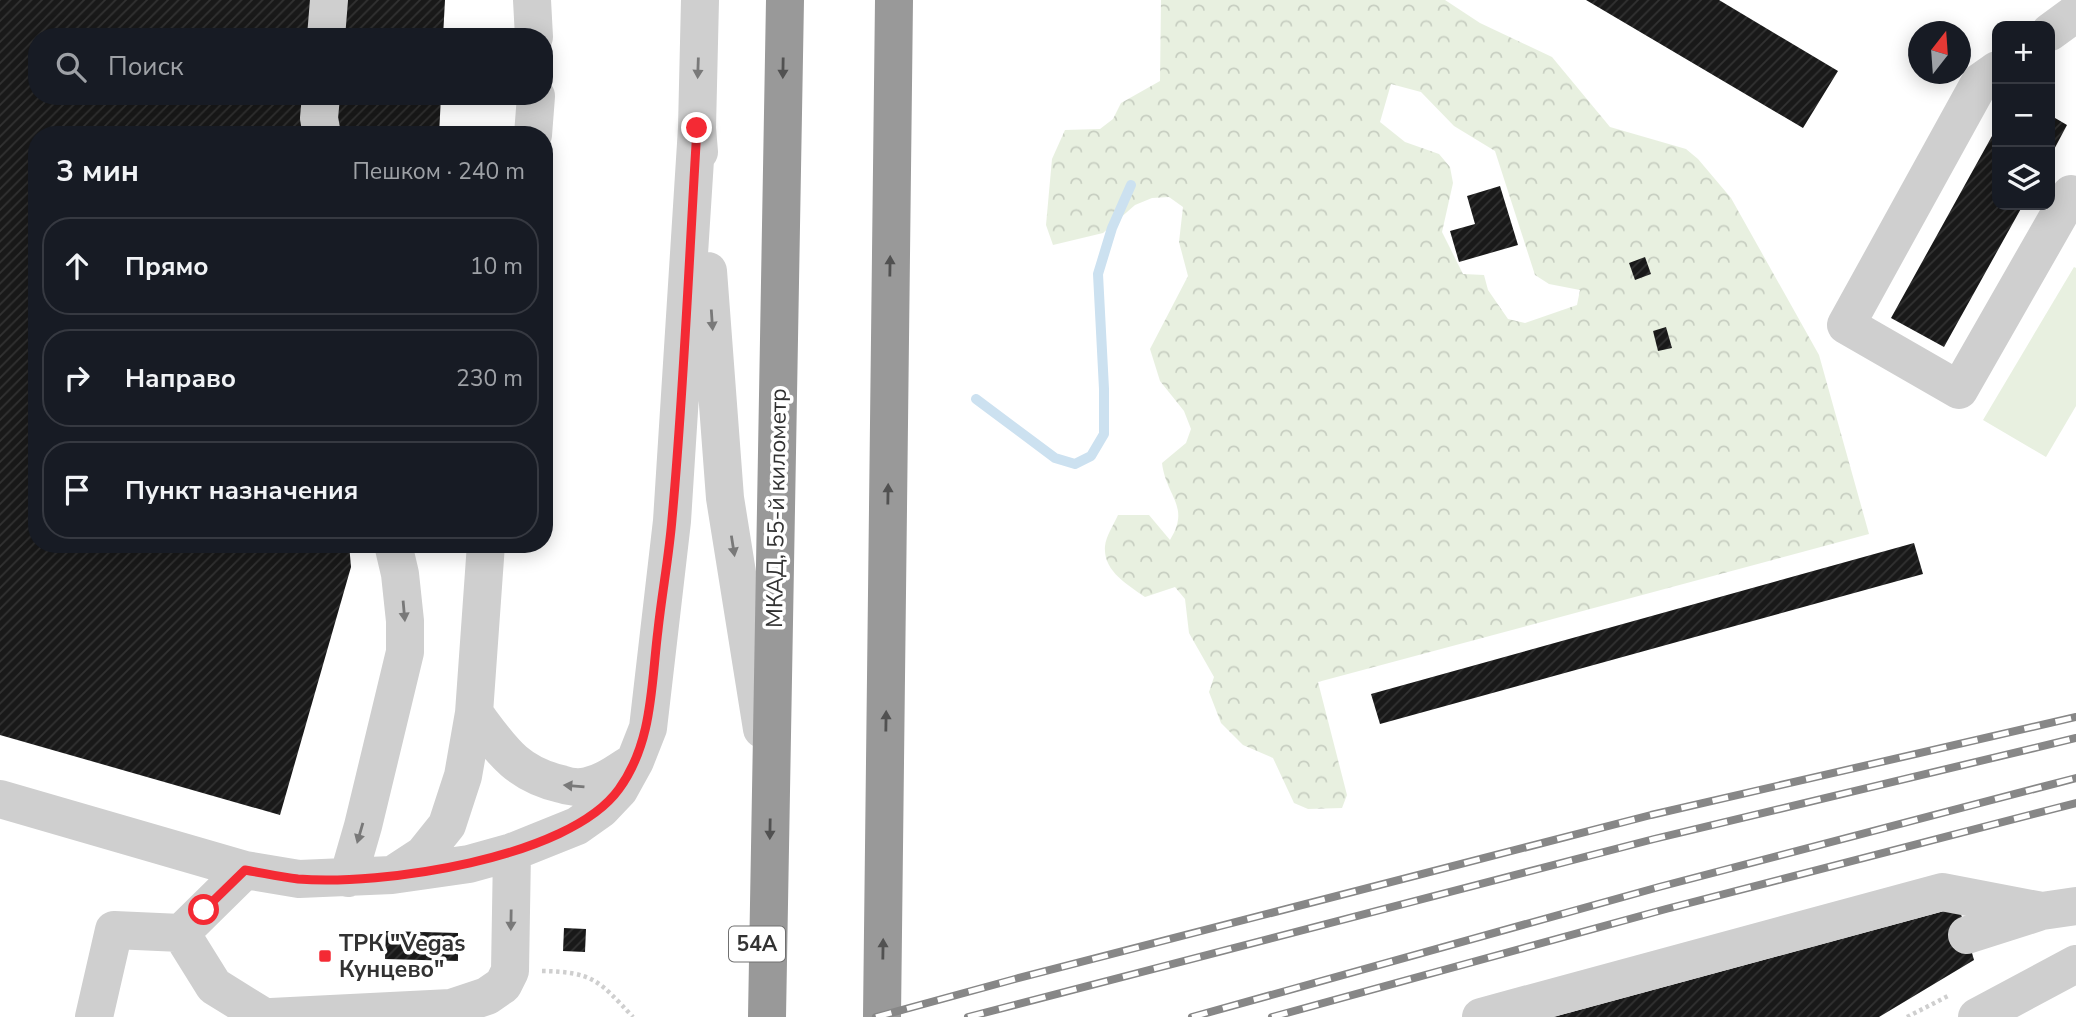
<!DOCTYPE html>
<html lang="ru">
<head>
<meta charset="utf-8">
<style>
	:root { --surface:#171b24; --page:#20242c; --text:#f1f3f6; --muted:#9ea1a6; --line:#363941 }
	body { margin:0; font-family:"Nunito Sans",sans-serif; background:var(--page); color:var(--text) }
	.controls { position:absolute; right:21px; top:21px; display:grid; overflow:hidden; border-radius:14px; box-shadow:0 4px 18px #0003 }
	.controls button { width:63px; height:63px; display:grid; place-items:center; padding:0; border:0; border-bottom:2px solid var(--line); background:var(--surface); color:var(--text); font:35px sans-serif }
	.compass { position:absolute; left:1908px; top:21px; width:63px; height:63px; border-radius:50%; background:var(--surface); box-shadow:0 4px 18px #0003; rotate:17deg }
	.stop { position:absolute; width:21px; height:21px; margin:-16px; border:5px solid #f42a34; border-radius:50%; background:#fff }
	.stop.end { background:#f42a34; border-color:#fff; box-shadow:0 2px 7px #0008 }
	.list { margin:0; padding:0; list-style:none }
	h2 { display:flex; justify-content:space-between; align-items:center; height:91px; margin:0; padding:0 28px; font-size:30px }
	h2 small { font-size:23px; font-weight:400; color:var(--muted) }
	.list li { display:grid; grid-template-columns:46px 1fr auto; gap:21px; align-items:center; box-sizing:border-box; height:98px; margin:0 14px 14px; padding:0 14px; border:2px solid var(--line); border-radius:28px }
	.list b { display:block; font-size:26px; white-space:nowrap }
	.list em { font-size:23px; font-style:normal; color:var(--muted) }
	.icon { flex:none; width:38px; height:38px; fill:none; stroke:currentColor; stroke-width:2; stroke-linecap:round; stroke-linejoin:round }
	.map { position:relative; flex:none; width:2076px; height:1017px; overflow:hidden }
	.search { position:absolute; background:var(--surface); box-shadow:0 4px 18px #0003; left:28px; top:28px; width:525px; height:77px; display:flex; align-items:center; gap:18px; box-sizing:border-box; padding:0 24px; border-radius:28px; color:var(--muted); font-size:26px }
	.panel { position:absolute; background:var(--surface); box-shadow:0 4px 18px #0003; left:28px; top:126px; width:525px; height:427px; border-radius:28px }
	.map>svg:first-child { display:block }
	.forest { fill:url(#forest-crowns); fill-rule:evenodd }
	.pitch { fill:#e8f0e0 }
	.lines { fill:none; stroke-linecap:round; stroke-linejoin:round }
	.stream { stroke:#cce1f0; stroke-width:10 }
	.building { fill:url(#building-hatch) }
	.path { stroke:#cfcfcf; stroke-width:4.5; stroke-dasharray:3.5 3.5; stroke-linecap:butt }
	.minor { stroke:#cfcfcf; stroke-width:38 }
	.highway { stroke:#999; stroke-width:38 }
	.rail-casing { stroke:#878787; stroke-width:8 }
	.rail { stroke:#fff; stroke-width:5; stroke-dasharray:16; stroke-linecap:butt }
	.oneway { fill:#797979 }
	.oneway2 { fill:#515151 }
	.route { stroke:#f42a34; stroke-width:9 }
	.poi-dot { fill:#f42a34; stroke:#fff; stroke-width:2.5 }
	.labels { text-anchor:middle; stroke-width:7; stroke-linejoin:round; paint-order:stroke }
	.shield { fill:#fff; stroke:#707070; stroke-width:2 }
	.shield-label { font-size:21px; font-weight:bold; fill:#323232 }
	.street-label { font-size:23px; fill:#323232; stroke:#fff }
	.poi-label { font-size:23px; font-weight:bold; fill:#323232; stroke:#fff; text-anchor:start }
</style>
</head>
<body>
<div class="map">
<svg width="2076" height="1017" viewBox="0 0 2076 1017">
	<defs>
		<pattern id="forest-crowns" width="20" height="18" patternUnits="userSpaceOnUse" patternTransform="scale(1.75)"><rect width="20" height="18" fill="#e8f0e0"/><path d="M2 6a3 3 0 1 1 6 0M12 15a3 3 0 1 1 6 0" fill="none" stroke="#c7cec1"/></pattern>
		<pattern id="building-hatch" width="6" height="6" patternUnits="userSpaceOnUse" patternTransform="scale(1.75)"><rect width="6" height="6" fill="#191919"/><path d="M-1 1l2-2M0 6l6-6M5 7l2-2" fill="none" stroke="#323232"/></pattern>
	</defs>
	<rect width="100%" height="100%" fill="#fff"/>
	<path class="forest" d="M1161 0H1445L1480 23 1552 57 1610 127 1686 149 1698 159 1731 198 1819 355 1869 534 1318 682 1347 795 1342 808 1308 809 1294 803 1273 758 1243 745 1221 723 1209 692 1214 677 1189 633 1185 599 1175 587 1145 597C1127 584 1103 571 1105 546 1106 536 1114 524 1118 515H1149L1170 540C1191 506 1166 497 1162 463L1186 443 1191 429 1184 411 1160 381 1150 349 1188 276 1179 242 1183 207 1169 197 1152 198 1135 205 1103 233 1053 245 1046 225 1052 159 1065 130 1100 129 1113 119 1121 103 1160 81ZM1391 84 1421 92 1454 126 1495 151 1535 275 1549 284 1580 290 1577 305 1525 323 1508 319 1488 290 1484 275 1463 274 1442 232 1453 183 1450 167 1439 154 1405 142 1380 122Z"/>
	<path class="pitch" d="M2074 267 2076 268V406L2046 457 1983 420Z"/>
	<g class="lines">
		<path class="stream" d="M976 399 1055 458 1075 464 1091 456 1104 434V389L1098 274 1112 228 1131 185"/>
	</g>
	<path class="building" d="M0 0H445L443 37H37V96H441L439 135H37V544H349L351 567 280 815 0 735Z
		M1586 0H1719L1838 71 1803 128Z
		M2050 115 2067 125 2050 157Z
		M1997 127V205H2023L1944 347 1891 318Z
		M1500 186 1518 245 1459 262 1450 231 1475 224 1467 196Z
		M1645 257 1651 274 1635 280 1629 263Z
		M1666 327 1672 348 1658 351 1653 331Z
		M1914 543 1923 574 1380 724 1371 694Z
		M1959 907 1974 960 1879 1017H1553Z
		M564 928 586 929 585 952 563 951Z
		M386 931 458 933V961L385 959Z"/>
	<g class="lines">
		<path class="path" d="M542 971C594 972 599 981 633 1017
			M1907 1017 1950 995"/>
		<path class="minor" d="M532 0 534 37
			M2050 32 2076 13
			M326 37 329 0
			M1997 70 1980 82 1846 325 1959 390 2071 194
			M321 96 319 118 322 135
			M533 135 536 96
			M699 152 697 128 700 0
			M708 271 725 498 762 729
			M474 713C501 749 515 773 561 784 569 787 580 788 588 786 605 782 618 772 632 763
			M0 799 245 870 299 879 392 875 469 864 512 852 577 826 601 809 619 790 635 761 648 728 672 521 697 128
			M245 870 181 933 214 986 264 1017
			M394 874 423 855 447 825 463 776 474 713 486 544
			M348 878 363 826 405 652V621L400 574 393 544
			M1967 935 2042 911 2076 906
			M94 1017 114 930 181 933
			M271 1017 451 1008 487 996 503 985 510 971 512 852
			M1481 1017 1942 892 2042 911
			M1977 1017 2076 964"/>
		<path class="highway" d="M767 1017 785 0
			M882 1017 894 0"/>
		<g class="rail-casing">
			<path id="rail" d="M876 1017 1015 979 1651 815 2076 717
				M968 1017 1654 839 2076 738
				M1192 1017 1659 887 2076 778
				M1272 1017 1666 909 2076 803"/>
		</g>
		<use href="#rail" class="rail"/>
	</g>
	<defs><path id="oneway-solid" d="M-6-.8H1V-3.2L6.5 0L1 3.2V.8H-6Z" transform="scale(1.75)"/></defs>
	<g class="oneway">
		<use href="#oneway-solid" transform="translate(698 68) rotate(92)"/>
		<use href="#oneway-solid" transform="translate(712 320) rotate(86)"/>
		<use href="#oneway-solid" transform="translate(733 546) rotate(81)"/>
		<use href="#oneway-solid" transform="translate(404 611) rotate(85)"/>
		<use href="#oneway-solid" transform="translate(574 786) rotate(-175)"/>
		<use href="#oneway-solid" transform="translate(360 833) rotate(106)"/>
		<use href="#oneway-solid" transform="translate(511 920) rotate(91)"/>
	</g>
	<g class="oneway2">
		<use href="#oneway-solid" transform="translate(783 68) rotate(91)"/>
		<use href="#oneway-solid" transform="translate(890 266) rotate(-89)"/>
		<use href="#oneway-solid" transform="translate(888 494) rotate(-89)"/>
		<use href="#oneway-solid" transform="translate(886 721) rotate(-89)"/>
		<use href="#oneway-solid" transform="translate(770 829) rotate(91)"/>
		<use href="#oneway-solid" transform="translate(883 949) rotate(-89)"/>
	</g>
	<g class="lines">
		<path class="route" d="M204 910 245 870C263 873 280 877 298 879 379 886 569 859 619 789 653 742 651 685 658 630 662 593 669 556 672 519 684 389 689 258 697 128"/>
	</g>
	<rect class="poi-dot" x="318" y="949" width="14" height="14" rx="3.5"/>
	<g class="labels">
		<rect class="shield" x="729" y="926.5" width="56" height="35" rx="5"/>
		<g class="shield-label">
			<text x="757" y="951">54А</text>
		</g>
		<g class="street-label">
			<text transform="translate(776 508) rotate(-89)" y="8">МКАД, 55-й километр</text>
		</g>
		<g class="poi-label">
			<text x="339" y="951">ТРК "Vegas<tspan x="339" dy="26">Кунцево"</tspan></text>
		</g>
	</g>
</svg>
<div class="controls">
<button>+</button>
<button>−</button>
<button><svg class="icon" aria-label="layers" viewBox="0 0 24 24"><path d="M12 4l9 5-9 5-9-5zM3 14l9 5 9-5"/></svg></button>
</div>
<svg class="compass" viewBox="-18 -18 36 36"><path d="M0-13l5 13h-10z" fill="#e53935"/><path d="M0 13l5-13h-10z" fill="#9ea1a6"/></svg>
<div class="stop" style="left:204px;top:910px"></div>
<div class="stop end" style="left:697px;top:128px"></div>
<div class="search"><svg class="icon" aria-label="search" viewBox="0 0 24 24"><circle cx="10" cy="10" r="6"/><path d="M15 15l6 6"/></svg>Поиск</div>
<section class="panel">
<h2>3 мин<small>Пешком · 240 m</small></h2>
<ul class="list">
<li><svg class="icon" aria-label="ahead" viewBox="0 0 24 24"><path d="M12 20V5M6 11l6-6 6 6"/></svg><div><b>Прямо</b></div><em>10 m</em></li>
<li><svg class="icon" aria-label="right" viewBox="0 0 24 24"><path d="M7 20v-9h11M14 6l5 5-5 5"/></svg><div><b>Направо</b></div><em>230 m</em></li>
<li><svg class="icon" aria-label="arrive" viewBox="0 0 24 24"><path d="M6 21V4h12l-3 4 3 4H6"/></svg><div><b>Пункт назначения</b></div></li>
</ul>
</section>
</div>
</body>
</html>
